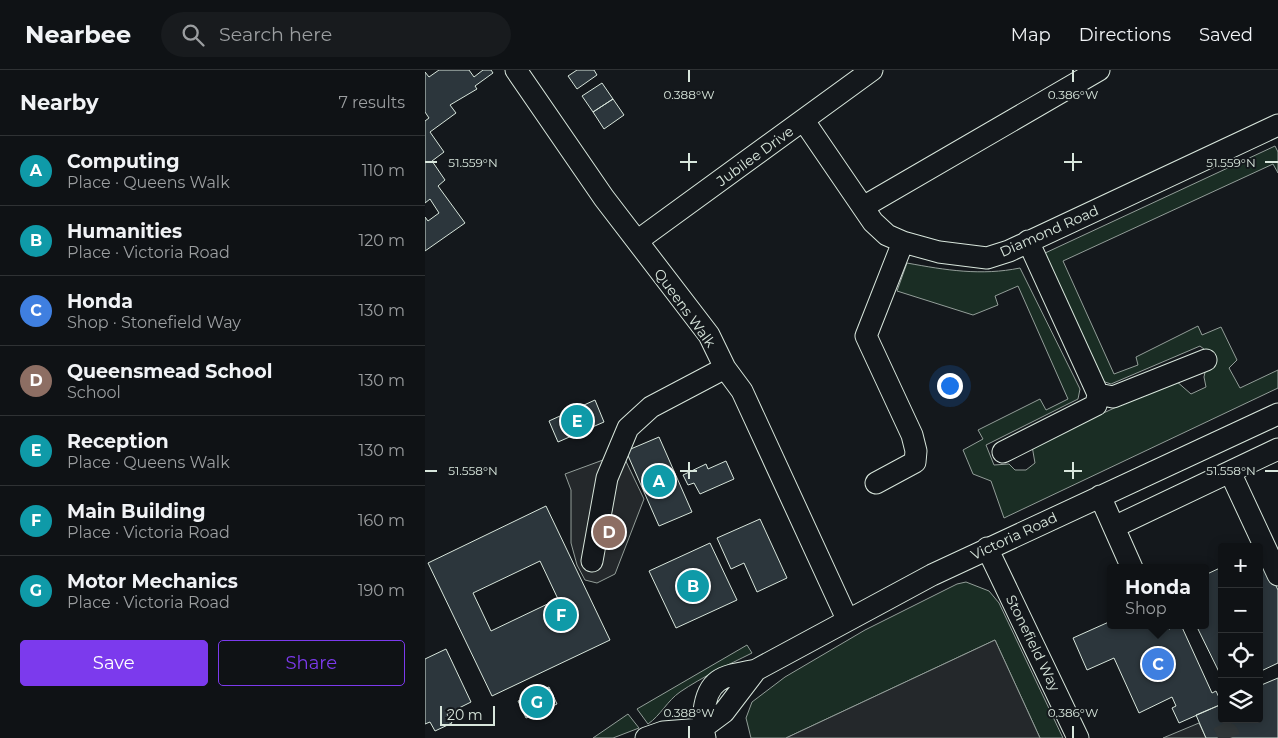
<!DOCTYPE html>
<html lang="en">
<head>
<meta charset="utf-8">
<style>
	:root { --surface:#0f1215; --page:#181b1e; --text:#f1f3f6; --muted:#9b9ea0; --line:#2f3234; --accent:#7c3aed }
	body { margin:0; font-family:Montserrat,sans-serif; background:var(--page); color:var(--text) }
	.controls { position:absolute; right:15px; bottom:15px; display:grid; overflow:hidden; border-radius:5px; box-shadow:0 2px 12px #0003 }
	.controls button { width:45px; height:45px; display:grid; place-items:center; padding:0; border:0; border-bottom:1px solid var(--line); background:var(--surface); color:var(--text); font:25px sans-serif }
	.scale { position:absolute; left:15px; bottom:12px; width:55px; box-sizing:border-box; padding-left:5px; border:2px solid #d8e6dc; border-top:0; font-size:14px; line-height:18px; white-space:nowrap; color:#d8e6dc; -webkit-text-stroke:4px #14181c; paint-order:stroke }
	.you { position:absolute; left:524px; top:315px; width:18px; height:18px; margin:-12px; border:4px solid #fff; border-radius:50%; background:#1a73e8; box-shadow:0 0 0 8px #1a73e833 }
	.badge { display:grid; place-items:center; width:32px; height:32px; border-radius:50%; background:var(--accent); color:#fff; font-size:16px; font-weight:700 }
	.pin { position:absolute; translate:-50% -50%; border:2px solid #fff; box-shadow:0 1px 5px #0006 }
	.popup { position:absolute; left:682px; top:494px; width:102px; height:65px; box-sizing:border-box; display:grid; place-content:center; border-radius:5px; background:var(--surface); filter:drop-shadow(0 1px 4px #0005); font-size:16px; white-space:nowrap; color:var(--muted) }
	.popup b { font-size:19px; color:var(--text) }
	.popup::after { content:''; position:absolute; left:50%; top:100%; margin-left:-10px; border:10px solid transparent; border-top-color:var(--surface) }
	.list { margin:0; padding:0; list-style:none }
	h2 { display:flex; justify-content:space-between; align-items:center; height:65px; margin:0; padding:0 20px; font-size:21px }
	h2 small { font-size:16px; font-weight:400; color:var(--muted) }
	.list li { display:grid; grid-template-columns:32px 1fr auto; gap:15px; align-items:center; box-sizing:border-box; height:70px; padding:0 20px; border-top:1px solid var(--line) }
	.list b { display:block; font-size:19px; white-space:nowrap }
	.list p { margin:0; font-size:16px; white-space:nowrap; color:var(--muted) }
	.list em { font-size:16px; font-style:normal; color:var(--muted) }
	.actions { display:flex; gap:10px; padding:15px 20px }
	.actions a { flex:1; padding:11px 0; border:1px solid var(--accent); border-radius:5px; text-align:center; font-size:18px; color:var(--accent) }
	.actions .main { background:var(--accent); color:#fff }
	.icon { flex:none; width:28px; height:28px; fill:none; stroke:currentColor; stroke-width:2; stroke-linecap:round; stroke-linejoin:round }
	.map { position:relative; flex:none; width:853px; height:668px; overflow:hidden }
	header { display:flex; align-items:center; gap:30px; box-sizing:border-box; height:70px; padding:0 25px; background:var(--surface); border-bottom:1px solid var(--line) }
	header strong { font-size:24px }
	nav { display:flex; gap:28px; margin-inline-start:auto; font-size:18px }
	.search { width:350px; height:45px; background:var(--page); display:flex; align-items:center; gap:12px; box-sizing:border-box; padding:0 18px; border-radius:28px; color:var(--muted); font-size:19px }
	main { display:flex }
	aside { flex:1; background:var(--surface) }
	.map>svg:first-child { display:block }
	.green { fill:#1a2d24; stroke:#939e99 }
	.parking { fill:#24282b; stroke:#939e99 }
	.building { fill:#2c363c; stroke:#d8e6dc; fill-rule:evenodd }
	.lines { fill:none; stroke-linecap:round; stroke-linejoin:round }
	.minor-tunnel { stroke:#313739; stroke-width:21; stroke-dasharray:21 11; stroke-linecap:butt }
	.minor-casing { stroke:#d8e6dc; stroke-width:23 }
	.minor { stroke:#14181c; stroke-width:21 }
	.ticks { fill:none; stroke:#d8e6dc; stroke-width:2 }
	.labels { text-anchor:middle; stroke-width:4; stroke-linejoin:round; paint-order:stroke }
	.street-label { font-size:14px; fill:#d8e6dc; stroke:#14181c }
	.ticks-label { font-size:12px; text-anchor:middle; fill:#d8e6dc; stroke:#14181c; stroke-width:4; stroke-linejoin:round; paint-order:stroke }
</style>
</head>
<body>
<header>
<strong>Nearbee</strong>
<div class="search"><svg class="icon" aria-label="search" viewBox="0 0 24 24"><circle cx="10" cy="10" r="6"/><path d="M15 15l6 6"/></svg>Search here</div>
<nav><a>Map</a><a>Directions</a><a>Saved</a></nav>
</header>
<main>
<aside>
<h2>Nearby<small>7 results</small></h2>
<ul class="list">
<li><span class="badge" style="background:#0f9aa8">A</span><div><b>Computing</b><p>Place · Queens Walk</p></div><em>110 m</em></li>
<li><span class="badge" style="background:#0f9aa8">B</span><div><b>Humanities</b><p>Place · Victoria Road</p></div><em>120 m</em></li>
<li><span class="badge" style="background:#3f7fe0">C</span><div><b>Honda</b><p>Shop · Stonefield Way</p></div><em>130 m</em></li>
<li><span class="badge" style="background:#8d6e63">D</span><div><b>Queensmead School</b><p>School</p></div><em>130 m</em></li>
<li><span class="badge" style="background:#0f9aa8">E</span><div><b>Reception</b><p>Place · Queens Walk</p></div><em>130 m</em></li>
<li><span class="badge" style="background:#0f9aa8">F</span><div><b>Main Building</b><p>Place · Victoria Road</p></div><em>160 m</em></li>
<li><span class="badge" style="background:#0f9aa8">G</span><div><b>Motor Mechanics</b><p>Place · Victoria Road</p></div><em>190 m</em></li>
</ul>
<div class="actions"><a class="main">Save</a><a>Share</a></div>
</aside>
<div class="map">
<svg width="853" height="668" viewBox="0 0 853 668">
	<rect width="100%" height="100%" fill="#14181c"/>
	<path class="green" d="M850 76 853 82V103L848 94 638 191 689 304 713 295 711 287 773 256 777 265 796 257 812 290 804 298 815 318 853 300V318L579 448 566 411 548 404 538 380 558 369 553 360 615 329 621 340 643 329 593 216 570 226 573 235 548 245 472 221 482 193C520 200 556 206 595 198L655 319 653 329 561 375 569 395 584 394 590 400H601L610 393 607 376 750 310 766 324 781 317 779 307 784 283 775 276 686 314 677 311 618 184Z
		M541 512 564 521 574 533 638 668H615L570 570 361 668H326L321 648 327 632 360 607 440 560 532 514Z
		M322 575 327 583C303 595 277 607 255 622 242 631 236 645 223 654L212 639Z
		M203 644 214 658 188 668H168Z"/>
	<path class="parking" d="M197 383 219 429 190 504 172 513 160 510 152 495 146 473V420L140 404Z
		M570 570 615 668H361Z
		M774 653 781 668H738Z"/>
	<path class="building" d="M14 0H44L49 7 58 0H66L68 3 50 16 52 19 25 35 31 43 5 62 19 82 7 91 20 110 13 116 40 153 0 181V147L3 151 14 143 5 129 0 133V51L4 48 0 42V2L4 7Z
		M152 0H169L172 5 152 19 143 6Z
		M177 13 188 29 168 42 157 26Z
		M188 29 199 45 179 59 168 42Z
		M170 330 179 352 133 372 124 351Z
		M234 367 267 442 234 456 201 381Z
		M301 391 309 409 275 424 269 413 263 415 258 405 281 394 283 399Z
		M121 436 185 570 67 626 3 493ZM115 491 133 529 66 561 48 523Z
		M335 449 362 508 332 522 319 493 306 499 292 468Z
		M285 473 312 530 251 558 224 501Z
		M834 481 853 520V593L834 602Z
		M797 497V608L771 555H780V505Z
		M686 551V555H742L744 559 756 555 787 623 791 621 797 634 754 653 747 638 751 636 747 627 714 643 689 588 662 600 648 568Z
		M21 579 46 632 22 644 27 653 10 661 5 652 0 654V589Z
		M853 608V668H781L771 645 797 634V649H834V616Z
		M124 617 132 634 101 648 93 631Z"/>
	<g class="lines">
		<path class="minor-tunnel" d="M793 668 803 663 805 668"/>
		<g class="minor-casing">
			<path id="minor" d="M91 0 179 128 284 265 300 298 317 321 422 549
				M379 51 448 152 462 165 478 172 514 182 562 188 584 181 853 55
				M438 137 674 0
				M212 171 447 0
				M603 171 673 324
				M578 382 671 335 673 324 688 327 781 290
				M805 402 853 505
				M451 413 490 392 491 381 487 365 441 266 478 172
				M675 426 707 498
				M689 457 853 379
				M562 478 653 668
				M167 491 182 408 203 358 226 337 300 298
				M221 668 238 662 277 659
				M264 668 299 642 331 600
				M280 668C277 658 278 651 279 641 283 606 301 606 331 600L507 505 853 344"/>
		</g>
		<use href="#minor" class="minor"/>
	</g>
	<path class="ticks" d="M264 0V12M648 0V12M264 83V101M648 83V101M0 92H12M255 92H272M639 92H657M840 92H853M264 392V409M648 392V409M0 401H12M255 401H272M639 401H657M840 401H853M264 656V668M648 656V668"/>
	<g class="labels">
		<g class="street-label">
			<text transform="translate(330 86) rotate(-36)" y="5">Jubilee Drive</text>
			<text transform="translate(624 161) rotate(-24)" y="5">Diamond Road</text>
			<text transform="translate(260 238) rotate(54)" y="5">Queens Walk</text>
			<text transform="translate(589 466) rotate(-25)" y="5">Victoria Road</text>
			<text transform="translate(608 573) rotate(64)" y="5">Stonefield Way</text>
		</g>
	</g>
	<g class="ticks-label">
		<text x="264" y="29">0.388°W</text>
		<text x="648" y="29">0.386°W</text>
		<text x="48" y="97">51.559°N</text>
		<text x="806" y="97">51.559°N</text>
		<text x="48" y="405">51.558°N</text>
		<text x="806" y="405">51.558°N</text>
		<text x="264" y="647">0.388°W</text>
		<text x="648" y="647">0.386°W</text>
	</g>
</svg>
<div class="controls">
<button>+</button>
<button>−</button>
<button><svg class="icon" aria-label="locate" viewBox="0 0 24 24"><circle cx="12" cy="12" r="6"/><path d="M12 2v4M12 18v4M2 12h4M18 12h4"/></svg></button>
<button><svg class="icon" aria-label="layers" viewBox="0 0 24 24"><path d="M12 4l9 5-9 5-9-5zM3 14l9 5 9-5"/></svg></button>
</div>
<div class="scale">20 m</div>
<div class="you"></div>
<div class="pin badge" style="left:234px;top:411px;background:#0f9aa8">A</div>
<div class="pin badge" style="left:268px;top:516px;background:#0f9aa8">B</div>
<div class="pin badge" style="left:733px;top:594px;background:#3f7fe0">C</div>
<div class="popup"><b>Honda</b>Shop</div>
<div class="pin badge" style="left:184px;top:462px;background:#8d6e63">D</div>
<div class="pin badge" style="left:152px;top:351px;background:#0f9aa8">E</div>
<div class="pin badge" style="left:136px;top:545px;background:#0f9aa8">F</div>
<div class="pin badge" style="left:112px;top:632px;background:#0f9aa8">G</div>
</div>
</main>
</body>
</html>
